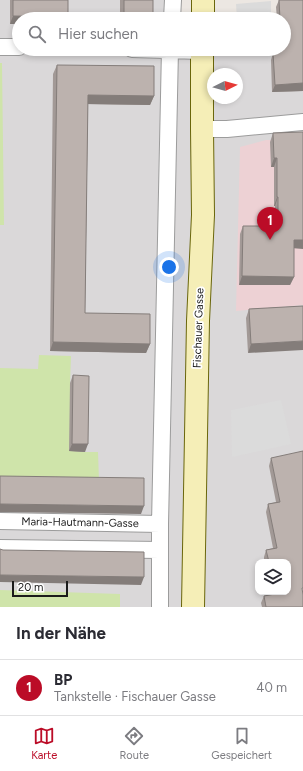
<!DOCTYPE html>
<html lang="de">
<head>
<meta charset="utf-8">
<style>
	:root { --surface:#fff; --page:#f7f7f7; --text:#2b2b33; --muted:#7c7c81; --line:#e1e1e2; --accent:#bb0c27 }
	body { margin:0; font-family:Figtree,sans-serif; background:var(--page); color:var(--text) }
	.controls { position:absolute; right:12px; bottom:12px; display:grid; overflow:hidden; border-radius:8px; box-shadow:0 2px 6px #0003 }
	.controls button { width:36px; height:36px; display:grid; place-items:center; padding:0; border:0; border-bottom:1px solid var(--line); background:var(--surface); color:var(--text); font:20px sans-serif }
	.compass { position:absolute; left:207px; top:68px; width:36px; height:36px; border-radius:50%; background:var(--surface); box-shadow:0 2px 6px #0003; rotate:85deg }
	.scale { position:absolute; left:12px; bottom:10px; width:56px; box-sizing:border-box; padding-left:4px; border:2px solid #1b1b1b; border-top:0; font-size:11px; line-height:14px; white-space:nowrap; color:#1b1b1b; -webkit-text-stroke:3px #fff; paint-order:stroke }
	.you { position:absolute; left:169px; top:267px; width:14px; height:14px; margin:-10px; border:3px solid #fff; border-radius:50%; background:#1a73e8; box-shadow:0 0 0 6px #1a73e833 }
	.badge { display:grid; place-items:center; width:26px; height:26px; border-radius:50%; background:var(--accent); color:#fff; font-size:13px; font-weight:700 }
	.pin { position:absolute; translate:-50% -33px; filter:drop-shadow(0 1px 2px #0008) }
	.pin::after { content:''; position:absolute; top:21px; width:14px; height:12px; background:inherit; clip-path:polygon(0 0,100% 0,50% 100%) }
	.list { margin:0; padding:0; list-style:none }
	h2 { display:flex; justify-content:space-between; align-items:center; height:52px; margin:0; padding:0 16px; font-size:17px }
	h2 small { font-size:13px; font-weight:400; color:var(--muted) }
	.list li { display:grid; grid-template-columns:26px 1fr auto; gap:12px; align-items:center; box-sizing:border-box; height:56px; padding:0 16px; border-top:1px solid var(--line) }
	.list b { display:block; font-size:15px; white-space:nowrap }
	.list p { margin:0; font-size:13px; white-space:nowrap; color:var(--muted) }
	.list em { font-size:13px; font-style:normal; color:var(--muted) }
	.icon { flex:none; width:22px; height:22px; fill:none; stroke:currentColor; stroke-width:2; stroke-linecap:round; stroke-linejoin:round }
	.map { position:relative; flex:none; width:303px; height:607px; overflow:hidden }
	.search { position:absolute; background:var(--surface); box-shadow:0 2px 6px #0003; left:12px; right:12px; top:12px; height:44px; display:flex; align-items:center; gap:10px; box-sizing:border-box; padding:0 14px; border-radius:22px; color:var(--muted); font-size:15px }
	.sheet { height:108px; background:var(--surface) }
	nav { display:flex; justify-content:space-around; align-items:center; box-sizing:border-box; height:56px; border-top:1px solid var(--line); background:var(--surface); font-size:11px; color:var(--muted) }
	nav a { display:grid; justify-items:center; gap:2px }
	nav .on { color:var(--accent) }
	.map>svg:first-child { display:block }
	.residential { fill:#dad8d9; fill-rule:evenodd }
	.commercial { fill:#edd1d4 }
	.grass { fill:#cfe4aa }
	.parking { fill:#dbdbdb }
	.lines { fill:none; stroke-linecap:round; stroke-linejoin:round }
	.street-casing { stroke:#9c9c9c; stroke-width:18 }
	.secondary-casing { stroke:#6a660b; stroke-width:24 }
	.street { stroke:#fff; stroke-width:16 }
	.secondary { stroke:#f5eeb7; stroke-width:22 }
	.wall { fill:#a29996 }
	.shaded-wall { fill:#847d7a }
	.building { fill:#bcb2ae; stroke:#847d7a }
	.labels { text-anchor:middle; stroke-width:3.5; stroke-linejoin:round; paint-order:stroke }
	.street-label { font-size:11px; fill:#1b1b1b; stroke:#fff }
</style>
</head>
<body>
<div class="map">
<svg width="303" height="607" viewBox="0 0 303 607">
	<rect width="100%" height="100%" fill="#ece7e2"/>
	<path class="residential" d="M0 0H181V19H19V49H284L303 31V607H0ZM213 74H237V98H213ZM258 562H288V592H258Z"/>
	<path class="commercial" d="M266 140H289L303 174V305L236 311 240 147Z"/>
	<path class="grass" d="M0 63H2L4 225H0Z
		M39 355 71 356 70 383 85 452H98L99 481 0 477V368L38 369Z
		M0 590 120 594V607H0Z"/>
	<path class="parking" d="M271 1V19H237L236 4Z
		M281 400 291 444 232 457 231 410Z"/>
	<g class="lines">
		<g class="street-casing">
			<path id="street" d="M172 19 173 0
				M0 47H19
				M132 49 202 51
				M202 129H227L303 122
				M0 521 160 524
				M0 548 160 550
				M160 607V524L170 49"/>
		</g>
		<g class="secondary-casing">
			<path id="secondary" d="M203 19V0
				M193 607 198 321 203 215 202 129V49"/>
		</g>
		<use href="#street" class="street"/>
		<use href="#secondary" class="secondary"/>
	</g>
	<path class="wall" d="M10 0H68V19H19V24H10Z
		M120 0H153V19H120Z
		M279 0H303V91L272 92 271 60 273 53 278 52V49H284V19H277L276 7Z
		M57 65 154 96 150 105 88 104 85 313 150 344 146 353 50 351 53 74Z
		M273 133 294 248V277L290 285H239L240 234 243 226H275V206H274V167H271L270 142Z
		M303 306 248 353 246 318 249 309Z
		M73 375 85 452 69 451 70 383Z
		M271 458 303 607H262L261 603 264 596 271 594V592H288V562H264V557L266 550 273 548 266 512 268 504 276 502 269 466Z"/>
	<path class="shaded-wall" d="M13 16 68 17V19H19V24H10Z
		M303 83V91L272 92 275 85Z
		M88 95 154 96 150 105 84 104Z
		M274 158H277L274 167H271Z
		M277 197H278L275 206H274Z
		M294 240H303V249L291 248Z
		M242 276 294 277 290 285H239Z
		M303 341V350L248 353 251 344Z
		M53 342 150 344 146 353 50 351Z
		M72 444H88L85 452 69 451Z
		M0 504 144 506 141 514 0 512Z
		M0 575 144 577 141 585 0 582Z"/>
	<path class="building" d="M13 0H68V17L13 16Z
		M124 0H153V19H124Z
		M279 0H303V83L275 85 273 53 281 52V49H284V19H280Z
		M57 65 154 66V96L88 95 85 313 150 314V344L53 342Z
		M303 132V240H294V277L242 276 243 226H278V197H277V158H274L273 133Z
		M303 306V341L251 344 249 309Z
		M73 375 89 376 88 444H72Z
		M303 451V588H302L303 595V607H266L264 596 275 594V592H288V562H269L266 550 277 548 268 504 280 502 271 458Z
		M0 476 144 478V506L0 504Z
		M0 549 3 550 144 552V577L0 575Z"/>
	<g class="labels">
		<g class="street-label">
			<text transform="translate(198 328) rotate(-88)" y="4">Fischauer Gasse</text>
			<text transform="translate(80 522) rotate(1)" y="4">Maria-Hautmann-Gasse</text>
		</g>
	</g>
</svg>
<div class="controls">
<button><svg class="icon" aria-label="layers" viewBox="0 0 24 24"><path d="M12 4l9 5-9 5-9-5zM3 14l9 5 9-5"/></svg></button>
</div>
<svg class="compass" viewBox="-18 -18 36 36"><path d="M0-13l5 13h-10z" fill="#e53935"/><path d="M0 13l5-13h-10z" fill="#7c7c81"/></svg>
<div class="scale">20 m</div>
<div class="you"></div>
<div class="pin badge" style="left:270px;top:240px">1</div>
<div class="search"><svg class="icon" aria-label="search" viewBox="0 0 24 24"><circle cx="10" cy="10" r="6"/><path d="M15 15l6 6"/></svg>Hier suchen</div>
</div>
<section class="sheet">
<h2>In der Nähe<small></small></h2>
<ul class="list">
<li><span class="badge">1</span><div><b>BP</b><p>Tankstelle · Fischauer Gasse</p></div><em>40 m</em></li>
</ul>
</section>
<nav>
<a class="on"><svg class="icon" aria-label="map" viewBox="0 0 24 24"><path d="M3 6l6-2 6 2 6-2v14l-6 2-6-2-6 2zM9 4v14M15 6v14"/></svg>Karte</a>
<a><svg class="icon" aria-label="directions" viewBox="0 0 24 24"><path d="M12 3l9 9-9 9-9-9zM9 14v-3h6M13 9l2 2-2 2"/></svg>Route</a>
<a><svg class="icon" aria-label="saved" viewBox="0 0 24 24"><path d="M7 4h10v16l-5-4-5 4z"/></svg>Gespeichert</a>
</nav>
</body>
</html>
